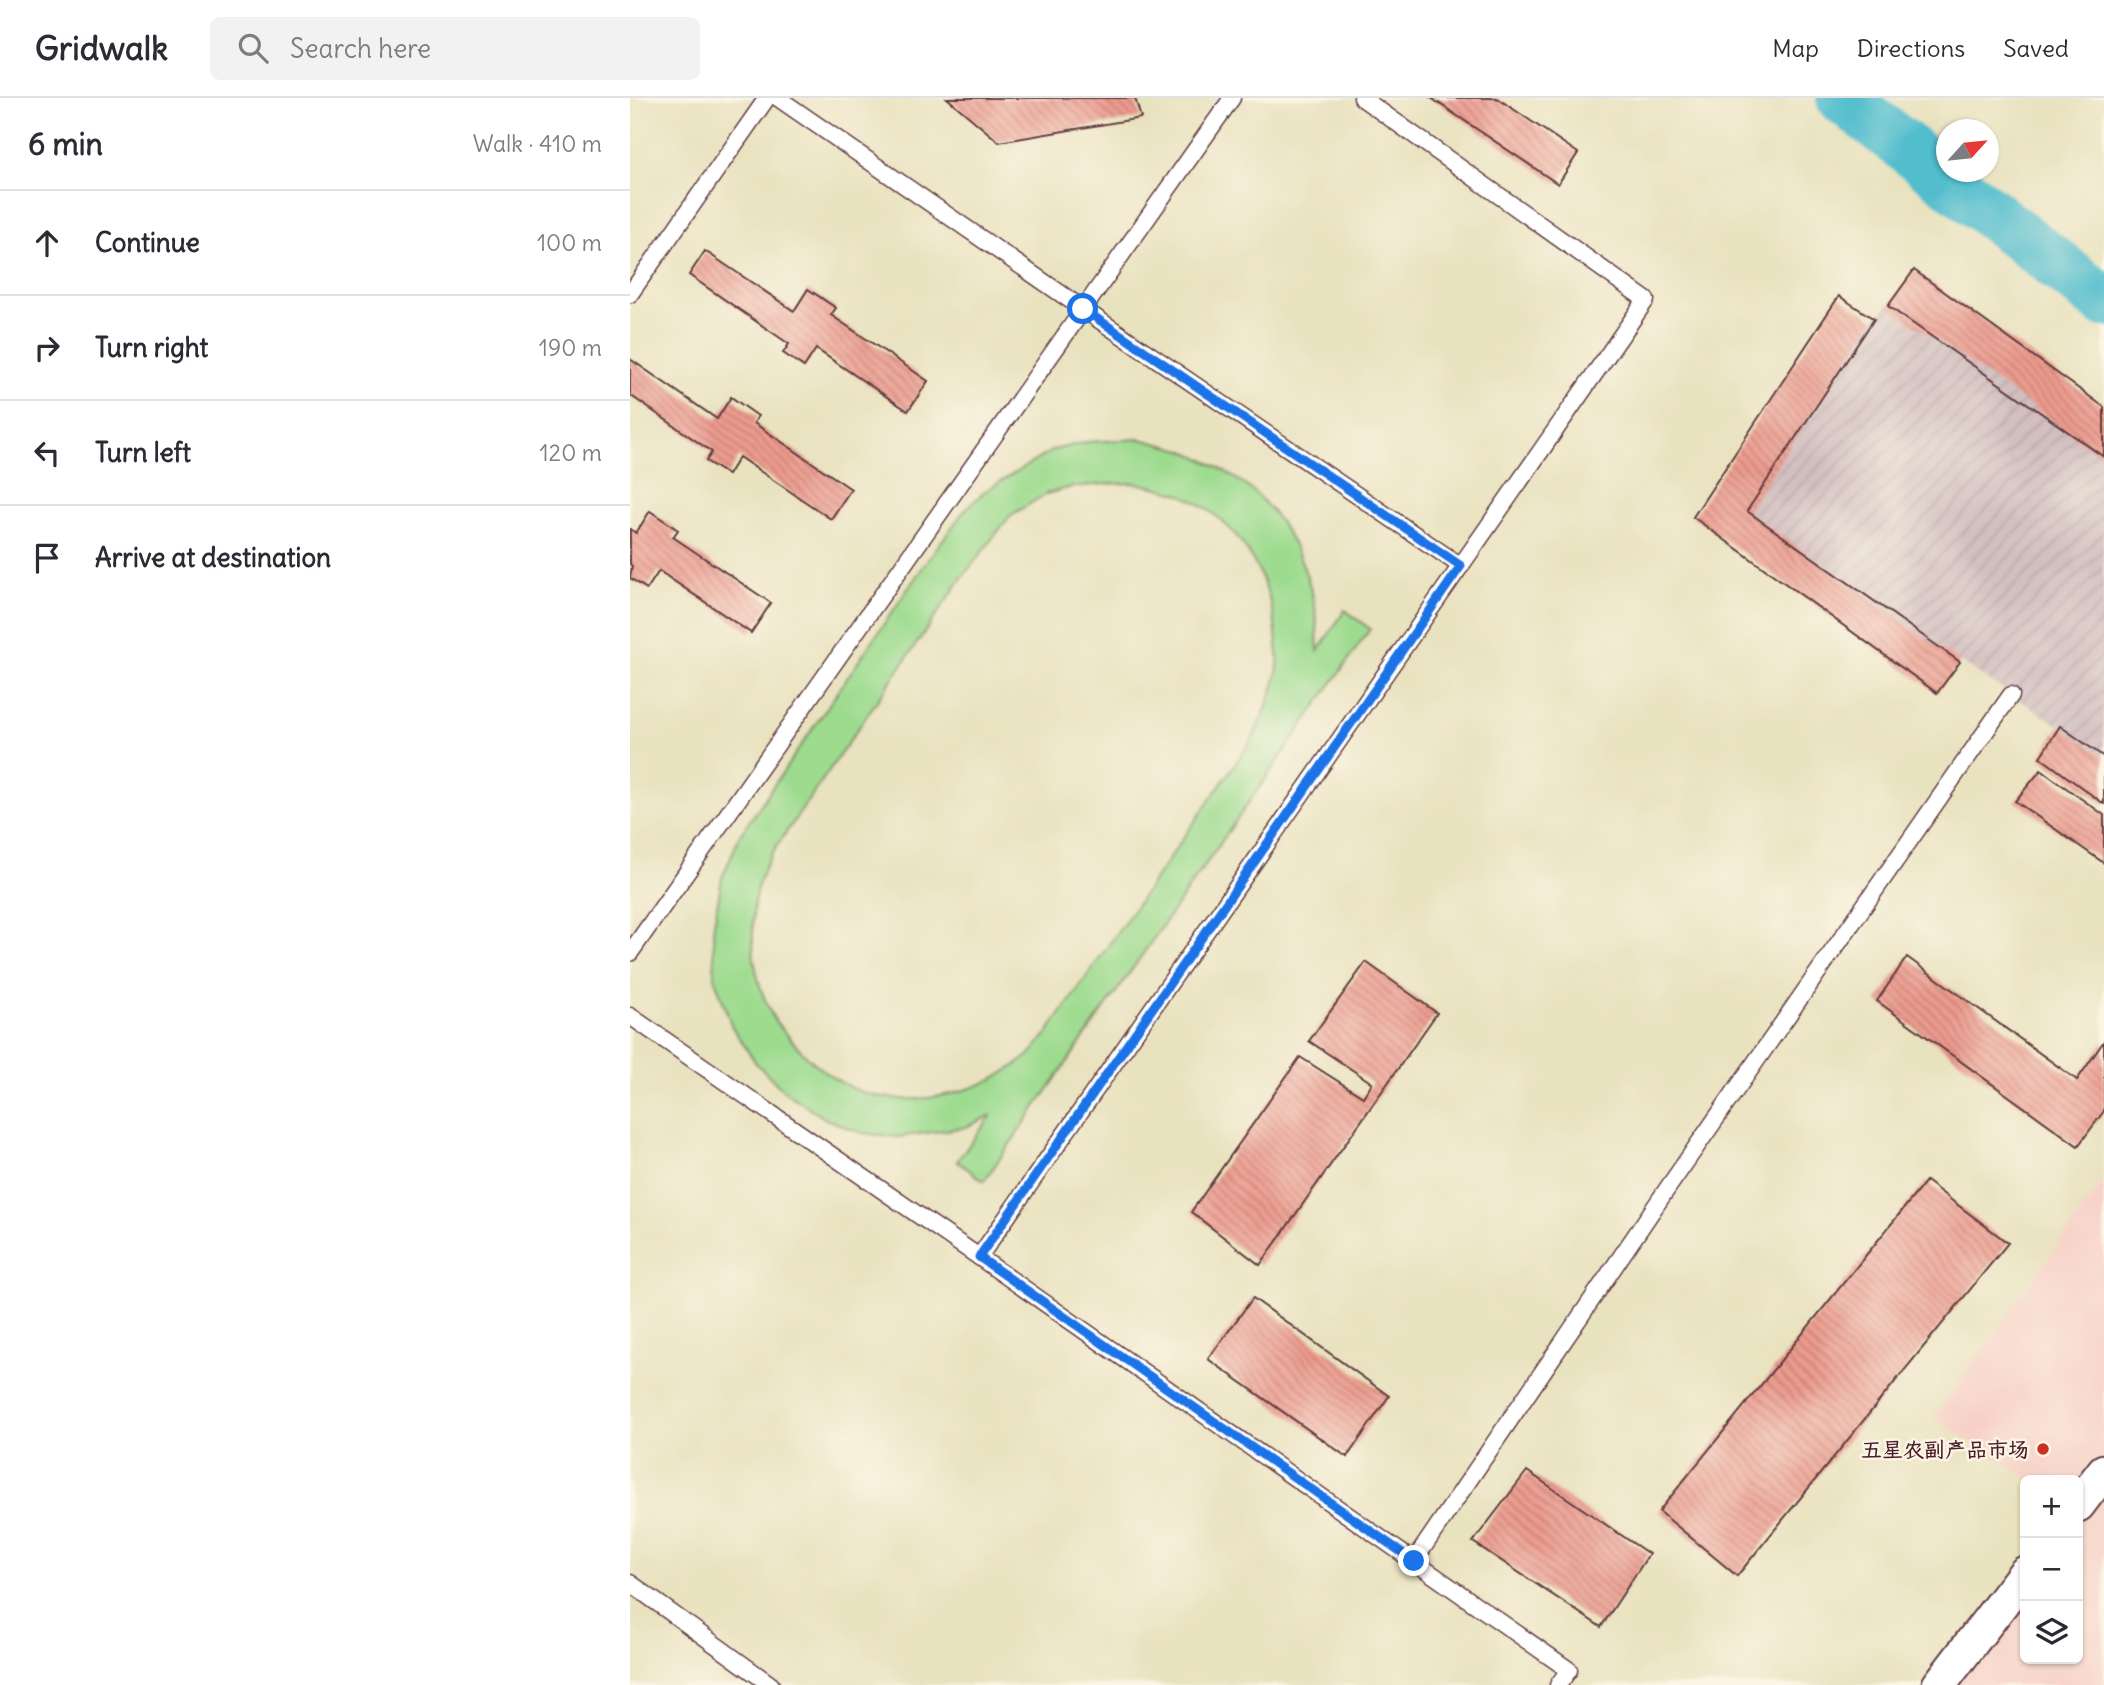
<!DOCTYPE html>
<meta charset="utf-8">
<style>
:root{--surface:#fff;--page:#f2f2f3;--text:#2b2b33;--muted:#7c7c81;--line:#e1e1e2}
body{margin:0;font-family:Delius,"LXGW WenKai TC",sans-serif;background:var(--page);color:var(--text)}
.controls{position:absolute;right:21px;bottom:21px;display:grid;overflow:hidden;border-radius:10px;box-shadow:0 2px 5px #0004}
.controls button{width:63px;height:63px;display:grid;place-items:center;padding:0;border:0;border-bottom:2px solid var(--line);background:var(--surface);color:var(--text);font:35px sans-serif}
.compass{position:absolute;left:1306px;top:21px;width:63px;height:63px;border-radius:50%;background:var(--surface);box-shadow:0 2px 5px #0004;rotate:63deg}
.stop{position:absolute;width:21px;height:21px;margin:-16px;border:5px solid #1a73e8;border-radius:50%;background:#fff}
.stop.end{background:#1a73e8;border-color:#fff;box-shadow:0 2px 7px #0008}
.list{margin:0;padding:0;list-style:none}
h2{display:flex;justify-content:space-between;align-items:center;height:91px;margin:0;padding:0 28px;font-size:30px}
h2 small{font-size:23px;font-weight:400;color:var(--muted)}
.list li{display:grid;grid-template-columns:46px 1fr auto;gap:21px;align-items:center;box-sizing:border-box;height:105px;padding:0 28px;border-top:2px solid var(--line)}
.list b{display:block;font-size:26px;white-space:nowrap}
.list em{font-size:23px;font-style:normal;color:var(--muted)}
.icon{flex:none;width:38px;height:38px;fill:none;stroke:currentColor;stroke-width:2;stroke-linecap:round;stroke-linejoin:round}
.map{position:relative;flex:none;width:1474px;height:1587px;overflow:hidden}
header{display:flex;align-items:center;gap:42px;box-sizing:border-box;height:98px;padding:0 35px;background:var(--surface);border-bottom:2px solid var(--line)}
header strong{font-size:33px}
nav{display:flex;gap:38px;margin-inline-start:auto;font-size:24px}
.search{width:490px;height:63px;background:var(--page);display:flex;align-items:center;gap:18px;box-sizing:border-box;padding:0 24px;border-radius:10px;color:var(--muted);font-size:26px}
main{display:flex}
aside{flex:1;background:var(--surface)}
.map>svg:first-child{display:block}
.built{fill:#f7d1c8}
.industrial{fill:url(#industrial-furrows)}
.garden{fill:#9ddb8f;stroke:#747d5d;stroke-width:2;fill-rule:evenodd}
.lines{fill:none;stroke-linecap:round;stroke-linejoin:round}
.river{stroke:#51bdcd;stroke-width:52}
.building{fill:url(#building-back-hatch)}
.lane-casing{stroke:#623c41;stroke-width:19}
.street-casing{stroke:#623c41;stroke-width:37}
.lane{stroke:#fff;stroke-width:16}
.street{stroke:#fff;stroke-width:33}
.route{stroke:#1a73e8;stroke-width:9}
.poi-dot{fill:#c8321e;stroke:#fcf5e5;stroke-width:2.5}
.labels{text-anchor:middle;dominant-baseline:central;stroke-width:5;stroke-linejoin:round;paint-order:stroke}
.poi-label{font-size:21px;font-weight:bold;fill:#4a1f2b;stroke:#fcf5e5;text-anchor:end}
</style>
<header>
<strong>Gridwalk</strong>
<div class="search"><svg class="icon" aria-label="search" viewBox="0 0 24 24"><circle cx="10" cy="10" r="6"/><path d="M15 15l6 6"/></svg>Search here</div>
<nav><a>Map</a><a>Directions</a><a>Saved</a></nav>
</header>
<main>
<aside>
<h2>6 min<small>Walk · 410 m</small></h2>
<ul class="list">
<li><svg class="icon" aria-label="ahead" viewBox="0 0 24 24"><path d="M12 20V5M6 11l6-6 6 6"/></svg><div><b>Continue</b></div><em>100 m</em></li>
<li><svg class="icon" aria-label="right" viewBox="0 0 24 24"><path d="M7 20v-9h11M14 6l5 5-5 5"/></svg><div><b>Turn right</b></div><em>190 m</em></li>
<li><svg class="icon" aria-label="left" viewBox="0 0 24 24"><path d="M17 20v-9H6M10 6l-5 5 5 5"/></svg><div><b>Turn left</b></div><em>120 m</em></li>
<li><svg class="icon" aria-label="arrive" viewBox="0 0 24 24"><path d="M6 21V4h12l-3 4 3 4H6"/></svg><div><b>Arrive at destination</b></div></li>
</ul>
</aside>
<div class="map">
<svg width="1474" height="1587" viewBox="0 0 1474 1587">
<defs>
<pattern id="industrial-furrows" width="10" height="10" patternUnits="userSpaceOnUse" patternTransform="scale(1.75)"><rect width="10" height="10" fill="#d2bfc0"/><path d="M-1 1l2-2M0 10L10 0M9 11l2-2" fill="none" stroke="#b6a4a5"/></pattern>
<pattern id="building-back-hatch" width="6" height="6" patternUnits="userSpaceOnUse" patternTransform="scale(1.75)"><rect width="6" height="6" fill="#ec9b8e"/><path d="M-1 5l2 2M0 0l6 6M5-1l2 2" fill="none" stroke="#c17e74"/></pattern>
</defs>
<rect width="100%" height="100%" fill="#fcf5e5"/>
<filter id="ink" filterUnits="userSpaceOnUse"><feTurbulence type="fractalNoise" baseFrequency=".0143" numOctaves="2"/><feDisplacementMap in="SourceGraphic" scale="14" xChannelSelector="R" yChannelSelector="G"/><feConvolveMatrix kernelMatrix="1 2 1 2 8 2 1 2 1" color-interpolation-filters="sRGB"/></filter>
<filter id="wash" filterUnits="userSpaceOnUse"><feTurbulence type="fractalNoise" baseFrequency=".00686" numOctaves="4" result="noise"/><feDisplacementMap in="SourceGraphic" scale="28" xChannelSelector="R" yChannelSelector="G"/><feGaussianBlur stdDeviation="1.57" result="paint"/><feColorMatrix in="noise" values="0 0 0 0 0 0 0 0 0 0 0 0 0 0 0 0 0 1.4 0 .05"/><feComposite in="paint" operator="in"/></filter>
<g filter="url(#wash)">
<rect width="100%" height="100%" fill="#e9e2bf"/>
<polygon class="built" points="1474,1083 1474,1587 1304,1587 1395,1473 1395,1561 1448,1561 1448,1382 1399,1382 1304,1319"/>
<polygon class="industrial" points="1258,208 1474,359 1474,659 1430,628 1330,564 1117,413 1244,221"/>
<path class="garden" d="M510,341C525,345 542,348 557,354C579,363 614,383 630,400C659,429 678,470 685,510C688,524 687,539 688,553L715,512L740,531L354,1083L327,1063L362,1017L336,1029L268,1039L232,1035L196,1021L155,994L126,965L102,929L85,881L83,832L92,780L110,737L299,460L335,412L355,393L423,352L457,344ZM505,385C526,389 547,393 566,404C617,433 644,490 647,547C648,554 649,561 648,568C645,594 632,620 621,643L416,937C410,944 405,952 398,958C355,994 286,1012 232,994C204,984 178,962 160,940C154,933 147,927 143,919C131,896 123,868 123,842C123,824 122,802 129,784C132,774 138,764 142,755L334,477L380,418L416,396L442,389L474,386Z"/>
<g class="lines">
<polyline class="river" points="1212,0 1474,203"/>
</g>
<g id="blocks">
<g class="building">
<polygon points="317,0 505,0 511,20 369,44"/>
<polygon points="801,0 867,0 948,55 928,86"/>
<polygon points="75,153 164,213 178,191 206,210 201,217 298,283 278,313 186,251 174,269 153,255 159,246 59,177"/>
<polygon points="1284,172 1474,309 1474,359 1258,208"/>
<polygon points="1209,198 1244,221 1117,413 1330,564 1307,595 1063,419"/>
<polygon points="0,261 87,321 101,299 128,318 124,325 221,391 201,421 109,359 98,377 76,363 82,354 0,297"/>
<polygon points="20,413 48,432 43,439 141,505 121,535 29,473 17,491 0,480 2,468 0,466 0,431 6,435"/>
<polygon points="1430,628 1474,659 1474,706 1410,659"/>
<polygon points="1411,672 1474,717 1474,765 1385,703"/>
<polygon points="1277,859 1447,982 1474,943 1474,1013 1448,1048 1247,903"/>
<polygon points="736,864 807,915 630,1167 561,1114 670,959 733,999 742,985 679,943"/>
<polygon points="1296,1083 1378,1145 1107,1478 1029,1413"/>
<polygon points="623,1200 759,1298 717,1359 578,1261"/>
<polygon points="897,1373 1019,1456 971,1529 843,1444"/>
</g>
</g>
</g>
<g filter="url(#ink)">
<use href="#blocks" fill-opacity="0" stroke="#623c41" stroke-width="2"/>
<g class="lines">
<g class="lane-casing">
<g id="lane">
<polyline points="148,0 453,211 831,468"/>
<polyline points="0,196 137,0"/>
<polyline points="0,855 602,0"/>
<polyline points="0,918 349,1159 939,1572 928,1587"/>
<polyline points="349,1159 1016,202 732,0"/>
<polyline points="784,1463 1037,1091 1381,597"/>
<polyline points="0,1485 141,1587"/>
</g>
</g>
<g class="street-casing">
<g id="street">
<polyline points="1448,1407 1474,1373"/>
<polyline points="1309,1587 1395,1475"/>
</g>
</g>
<use href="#lane" class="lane"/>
<use href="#street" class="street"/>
</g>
</g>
<g class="lines" filter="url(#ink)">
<polyline class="route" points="453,211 831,468 349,1159 784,1463"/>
</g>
<circle class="poi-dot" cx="1413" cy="1351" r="7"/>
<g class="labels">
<g class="poi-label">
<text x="1399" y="1351">五星农副产品市场</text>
</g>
</g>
</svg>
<div class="controls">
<button>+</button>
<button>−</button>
<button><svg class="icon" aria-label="layers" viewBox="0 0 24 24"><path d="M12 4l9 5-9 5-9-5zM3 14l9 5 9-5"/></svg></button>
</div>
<svg class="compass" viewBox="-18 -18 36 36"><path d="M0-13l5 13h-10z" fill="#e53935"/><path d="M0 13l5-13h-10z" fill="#7c7c81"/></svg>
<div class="stop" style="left:453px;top:211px"></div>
<div class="stop end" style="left:784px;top:1463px"></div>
</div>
</main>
